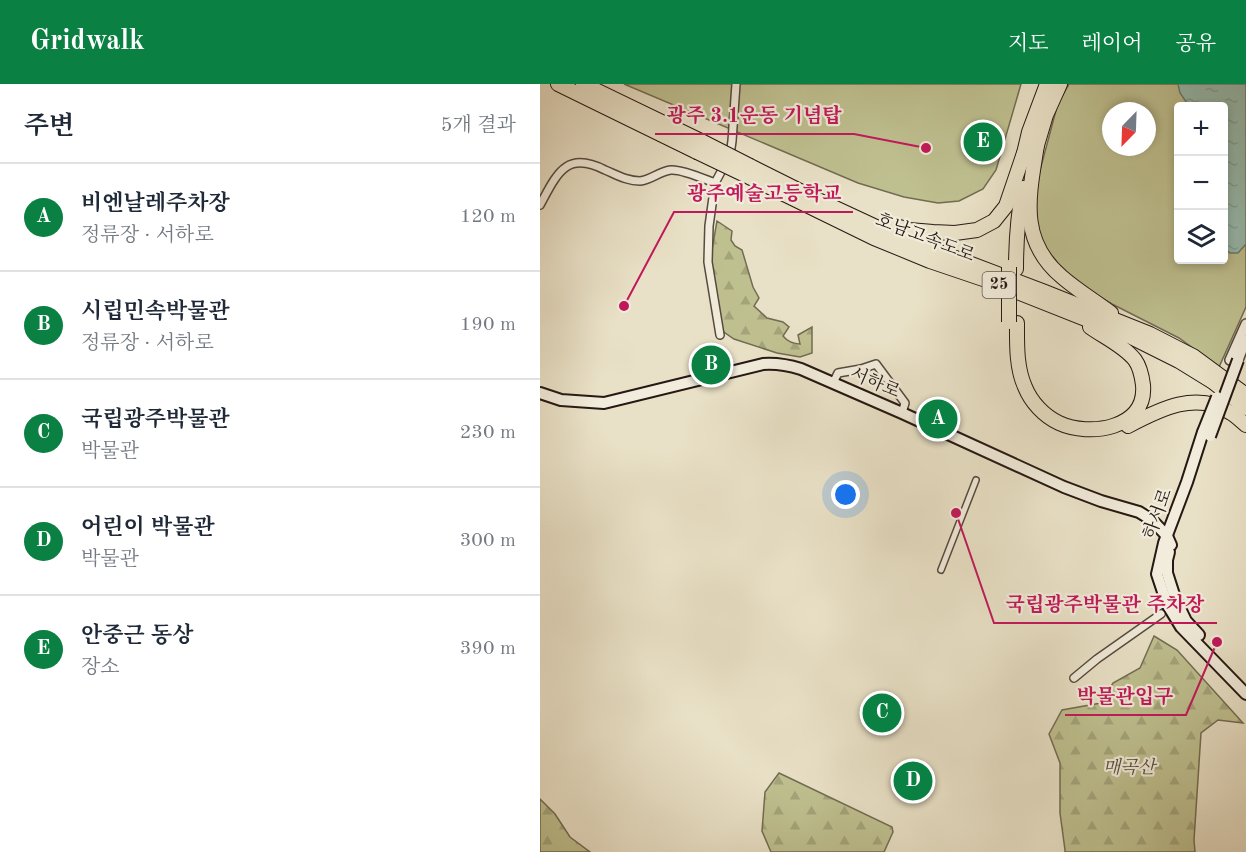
<!DOCTYPE html>
<html lang="ko">
<meta charset="utf-8">
<style>
:root{--surface:#fff;--page:#f2f2f3;--text:#1f2937;--muted:#747a83;--line:#e0e1e3;--accent:#0b8043}
body{margin:0;font-family:"Old Standard TT","Noto Serif KR",serif;background:var(--page);color:var(--text)}
.controls{position:absolute;right:18px;top:18px;display:grid;overflow:hidden;border-radius:6px;box-shadow:0 3px 9px #0003}
.controls button{width:54px;height:54px;display:grid;place-items:center;padding:0;border:0;border-bottom:2px solid var(--line);background:var(--surface);color:var(--text);font:30px sans-serif}
.compass{position:absolute;left:562px;top:18px;width:54px;height:54px;border-radius:50%;background:var(--surface);box-shadow:0 3px 9px #0003;rotate:203deg}
.you{position:absolute;left:306px;top:411px;width:21px;height:21px;margin:-15px;border:4px solid #fff;border-radius:50%;background:#1a73e8;box-shadow:0 0 0 9px #1a73e833}
.badge{display:grid;place-items:center;width:39px;height:39px;border-radius:50%;background:var(--accent);color:#fff;font-size:20px;font-weight:700}
.pin{position:absolute;translate:-50% -50%;border:3px solid #fff;box-shadow:0 2px 6px #0006}
.list{margin:0;padding:0;list-style:none}
h2{display:flex;justify-content:space-between;align-items:center;height:78px;margin:0;padding:0 24px;font-size:26px}
h2 small{font-size:20px;font-weight:400;color:var(--muted)}
.list li{display:grid;grid-template-columns:39px 1fr auto;gap:18px;align-items:center;box-sizing:border-box;height:108px;padding:0 24px;border-top:2px solid var(--line)}
.list b{display:block;font-size:22px;white-space:nowrap}
.list p{margin:0;font-size:20px;white-space:nowrap;color:var(--muted)}
.list em{font-size:20px;font-style:normal;color:var(--muted)}
.icon{flex:none;width:33px;height:33px;fill:none;stroke:currentColor;stroke-width:2;stroke-linecap:round;stroke-linejoin:round}
.map{position:relative;flex:none;width:706px;height:768px;overflow:hidden}
header{display:flex;align-items:center;gap:36px;box-sizing:border-box;height:84px;padding:0 30px;background:var(--accent);color:#fff}
header strong{font-size:28px}
nav{display:flex;gap:33px;margin-inline-start:auto;font-size:21px}
main{display:flex}
aside{flex:1;background:var(--surface)}
.map>svg:first-child{display:block}
.forest{fill:url(#forest-firs);stroke:#726c52;stroke-width:1.5}
.park{fill:#bfc090;stroke:#726c52;stroke-width:1.5;fill-rule:evenodd}
.water{fill:url(#water-ripples);stroke:#6a7c73;stroke-width:1.5}
.lines{fill:none;stroke-linecap:round;stroke-linejoin:round}
.pedestrian-casing{stroke:#574a40;stroke-width:8}
.minor-casing{stroke:#574a40;stroke-width:10}
.tertiary-casing{stroke:#574a40;stroke-width:12}
.secondary-casing{stroke:#261813;stroke-width:14}
.motorway-casing{stroke:#261813;stroke-width:16}
.pedestrian{stroke:#f1ecdb;stroke-width:5}
.minor{stroke:#f1ecdb;stroke-width:7}
.tertiary{stroke:#f1ecdb;stroke-width:9}
.secondary{stroke:#f1ecdb;stroke-width:10}
.motorway{stroke:#e9e1c7;stroke-width:14}
.secondary-bridge-casing{stroke:#261813;stroke-width:14;stroke-linecap:butt}
.motorway-bridge-casing{stroke:#261813;stroke-width:16;stroke-linecap:butt}
.secondary-bridge{stroke:#f1ecdb;stroke-width:10}
.motorway-bridge{stroke:#e9e1c7;stroke-width:14}
.labels{text-anchor:middle;dominant-baseline:central;stroke-width:4.5;stroke-linejoin:round;paint-order:stroke}
.shield{fill:#f1ecdb;stroke:#63584f;stroke-width:1.5}
.shield-label{font-size:16px;font-weight:bold;fill:#261813}
.street-label{font-size:18px;fill:#261813;stroke:#f1ecdb}
.park-label{font-size:18px;font-style:italic;fill:#544a38;stroke:#f1ecdb}
.leader{fill:none;stroke:#c2185b;stroke-width:2}
.callout-dot{fill:#c2185b;stroke:#f1ecdb;stroke-width:2}
.callout-label{font-size:20px;text-anchor:middle;font-weight:bold;fill:#c2185b;stroke:#f1ecdb;stroke-width:4.5;stroke-linejoin:round;paint-order:stroke}
</style>
<header>
<strong>Gridwalk</strong>
<nav><a>지도</a><a>레이어</a><a>공유</a></nav>
</header>
<main>
<aside>
<h2>주변<small>5개 결과</small></h2>
<ul class="list">
<li><span class="badge">A</span><div><b>비엔날레주차장</b><p>정류장 · 서하로</p></div><em>120 m</em></li>
<li><span class="badge">B</span><div><b>시립민속박물관</b><p>정류장 · 서하로</p></div><em>190 m</em></li>
<li><span class="badge">C</span><div><b>국립광주박물관</b><p>박물관</p></div><em>230 m</em></li>
<li><span class="badge">D</span><div><b>어린이 박물관</b><p>박물관</p></div><em>300 m</em></li>
<li><span class="badge">E</span><div><b>안중근 동상</b><p>장소</p></div><em>390 m</em></li>
</ul>
</aside>
<div class="map">
<svg width="706" height="768" viewBox="0 0 706 768">
<defs>
<pattern id="forest-firs" width="22" height="20" patternUnits="userSpaceOnUse" patternTransform="scale(1.5)"><rect width="22" height="20" fill="#bfc090"/><path d="M5 1l3.5 6h-7zM16 11l3.5 6h-7z" fill="#a4a47b"/></pattern>
<pattern id="water-ripples" width="26" height="14" patternUnits="userSpaceOnUse" patternTransform="scale(1.5)"><rect width="26" height="14" fill="#97beb3"/><path d="M2 4q2-2 4 0t4 0M15 11q2-2 4 0t4 0" fill="none" stroke="#82a399"/></pattern>
</defs>
<rect width="100%" height="100%" fill="#e9e1c7"/>
<filter id="stains"><feTurbulence type="fractalNoise" baseFrequency=".00333" numOctaves="4"/><feColorMatrix values="0 0 0 0 .2 0 0 0 0 .09 0 0 0 0 .02 0 0 0 .5 -.17"/></filter>
<radialGradient id="worn" r=".72"><stop offset=".6" stop-color="#630" stop-opacity="0"/><stop offset="1" stop-color="#630" stop-opacity=".3"/></radialGradient>
<g class="forest">
<path d="M177,137L192,147L191,156L195,162L202,166L213,203L219,214L214,222L227,234L243,238L249,243L243,252C248,258 252,259 260,260L258,251L272,243V269L260,273L237,269L194,255L181,246L176,207L170,177Z"/>
<polygon points="614,552 637,566 703,639 678,636 661,649 654,756 655,768 525,768 525,766 520,729 520,679 509,650 522,626 561,619 573,599 600,584"/>
<polygon points="239,689 352,743 353,748 344,768 231,768 222,747 225,708"/>
<polygon points="0,715 15,730 30,753 50,768 0,768"/>
</g>
<g class="park">
<polygon points="84,0 481,0 456,86 443,105 419,117 398,119 364,113 318,99"/>
<path d="M529,0H706V223L679,283L639,254L572,220L546,205L518,183L500,155L494,133L495,105L518,19ZM638,22H684V176H638ZM571,27H607V63H571Z"/>
</g>
<polygon class="water" points="638,0 706,0 706,160 698,169 690,169 684,164 684,22 649,22 640,9"/>
<g class="lines">
<g class="pedestrian-casing">
<polyline id="pedestrian" points="401,486 436,396"/>
</g>
<g class="minor-casing">
<g id="minor">
<path d="M0,121C17,90 26,66 65,86C77,91 87,97 100,97C111,96 120,87 131,86C142,85 164,95 175,99"/>
<polyline points="180,251 168,178 169,142 175,99 190,71 192,57 196,0"/>
<polyline points="293,299 298,289 321,285 336,280 365,319 362,329"/>
<polyline points="534,594 557,575 621,530"/>
</g>
</g>
<g class="tertiary-casing">
<g id="tertiary">
<polyline points="690,276 706,240"/>
<polyline points="698,276 706,256"/>
</g>
</g>
<g class="secondary-casing">
<g id="secondary">
<path d="M0,309L21,316L64,319L223,280C237,279 248,281 261,285L362,329L524,403L561,417L599,428L612,436L627,452L631,461"/>
<polyline points="663,348 647,398 624,459 617,490 627,520 641,543 706,610"/>
<polyline points="629,468 627,476 627,489 635,514 646,537 659,551"/>
</g>
</g>
<g class="motorway-casing">
<g id="motorway">
<polyline points="18,0 157,68"/>
<polyline points="43,0 161,57"/>
<path d="M497,61C489,112 478,156 522,193C537,206 555,217 571,229"/>
<polyline points="495,68 506,31 520,0"/>
<polyline points="482,78 489,48 507,0"/>
<polyline points="210,82 276,115 347,148 505,208 610,250 653,272 706,311"/>
<polyline points="205,91 334,154 390,177 452,198 591,253 639,277 673,298 706,324"/>
<polyline points="346,139 369,146 393,148 415,149 437,146 454,137 466,122 484,69"/>
<path d="M476,185C476,157 478,131 483,104"/>
<path d="M477,239C477,259 476,283 485,303C491,318 504,332 519,339C549,353 607,345 603,301C602,293 600,283 595,276C584,262 564,253 550,243"/>
<path d="M588,342C620,325 657,306 691,329C696,332 701,337 706,341"/>
</g>
</g>
<use href="#pedestrian" class="pedestrian"/>
<use href="#minor" class="minor"/>
<use href="#tertiary" class="tertiary"/>
<use href="#secondary" class="secondary"/>
<use href="#motorway" class="motorway"/>
<g class="secondary-bridge-casing">
<g id="secondary-bridge">
<polyline points="663,348 677,313"/>
<polyline points="670,352 698,276"/>
</g>
</g>
<g class="motorway-bridge-casing">
<g id="motorway-bridge">
<polyline points="161,57 210,82"/>
<polyline points="157,68 205,91"/>
<polyline points="469,238 469,183"/>
</g>
</g>
<use href="#secondary-bridge" class="secondary-bridge"/>
<use href="#motorway-bridge" class="motorway-bridge"/>
</g>
<g class="labels">
<rect class="shield" x="442.5" y="188" width="33" height="26" rx="4.5"/>
<g class="shield-label">
<text x="459" y="201">25</text>
</g>
<g class="street-label">
<text transform="translate(385 154) rotate(21)">호남고속도로</text>
<text transform="translate(335 299) rotate(23)">서하로</text>
<text transform="translate(618 430) rotate(-70)">하서로</text>
</g>
<g class="park-label">
<text x="589" y="684">매곡산</text>
</g>
</g>
<path class="leader" d="M386 64L314 50H115M84 222L134 128H313M416 429L454 539H677M677 558L646 631H525"/>
<g class="callout-dot">
<circle cx="386" cy="64" r="6"/>
<circle cx="84" cy="222" r="6"/>
<circle cx="416" cy="429" r="6"/>
<circle cx="677" cy="558" r="6"/>
</g>
<g class="callout-label">
<text x="214" y="38">광주 3.1운동 기념탑</text>
<text x="224" y="116">광주예술고등학교</text>
<text x="565" y="527">국립광주박물관 주차장</text>
<text x="585" y="619">박물관입구</text>
</g>
<rect width="100%" height="100%" filter="url(#stains)"/>
<rect width="100%" height="100%" fill="url(#worn)"/>
</svg>
<div class="controls">
<button>+</button>
<button>−</button>
<button><svg class="icon" aria-label="layers" viewBox="0 0 24 24"><path d="M12 4l9 5-9 5-9-5zM3 14l9 5 9-5"/></svg></button>
</div>
<svg class="compass" viewBox="-18 -18 36 36"><path d="M0-13l5 13h-10z" fill="#e53935"/><path d="M0 13l5-13h-10z" fill="#747a83"/></svg>
<div class="you"></div>
<div class="pin badge" style="left:398px;top:335px">A</div>
<div class="pin badge" style="left:171px;top:281px">B</div>
<div class="pin badge" style="left:342px;top:629px">C</div>
<div class="pin badge" style="left:373px;top:697px">D</div>
<div class="pin badge" style="left:443px;top:58px">E</div>
</div>
</main>
